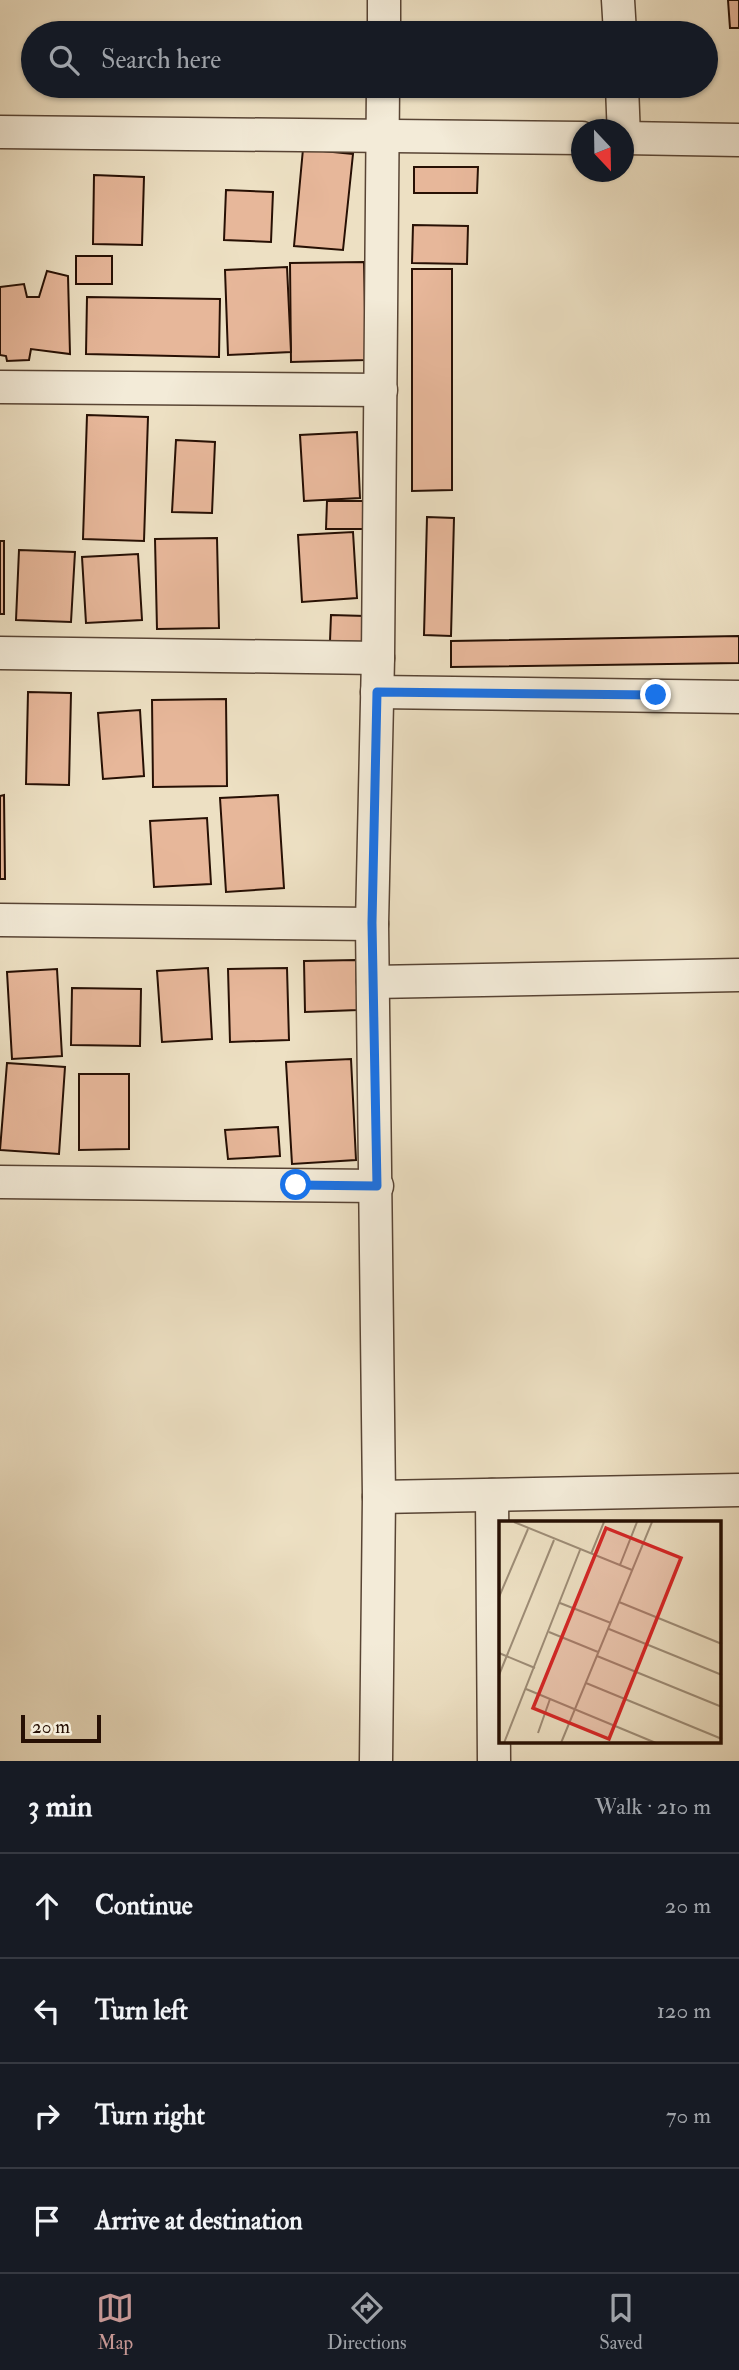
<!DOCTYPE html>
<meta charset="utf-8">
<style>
:root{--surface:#171b24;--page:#242831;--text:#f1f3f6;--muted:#9ea1a6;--line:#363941;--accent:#c59692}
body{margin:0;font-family:"IM FELL Double Pica",serif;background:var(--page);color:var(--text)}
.compass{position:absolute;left:571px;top:119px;width:63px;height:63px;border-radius:50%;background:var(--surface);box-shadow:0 2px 5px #0004;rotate:158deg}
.scale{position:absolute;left:21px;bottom:18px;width:80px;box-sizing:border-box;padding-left:7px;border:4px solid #271004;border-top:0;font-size:19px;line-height:24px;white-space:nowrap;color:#271004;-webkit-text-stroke:5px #f3ebd8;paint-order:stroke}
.stop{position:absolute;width:21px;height:21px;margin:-16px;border:5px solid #1a73e8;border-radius:50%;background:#fff}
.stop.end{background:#1a73e8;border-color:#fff;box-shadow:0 2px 7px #0008}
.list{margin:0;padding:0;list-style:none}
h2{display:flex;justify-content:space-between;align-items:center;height:91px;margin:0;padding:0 28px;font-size:30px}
h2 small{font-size:23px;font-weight:400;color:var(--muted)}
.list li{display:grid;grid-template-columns:46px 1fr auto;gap:21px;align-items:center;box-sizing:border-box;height:105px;padding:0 28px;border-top:2px solid var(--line)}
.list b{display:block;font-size:26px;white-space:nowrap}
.list em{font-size:23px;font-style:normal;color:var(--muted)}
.icon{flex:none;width:38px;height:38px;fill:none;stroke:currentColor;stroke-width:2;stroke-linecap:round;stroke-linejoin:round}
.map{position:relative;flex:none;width:739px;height:1761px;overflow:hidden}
.search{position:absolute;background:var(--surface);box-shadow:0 2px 5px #0004;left:21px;right:21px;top:21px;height:77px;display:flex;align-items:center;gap:18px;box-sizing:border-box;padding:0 24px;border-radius:38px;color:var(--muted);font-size:26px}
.sheet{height:511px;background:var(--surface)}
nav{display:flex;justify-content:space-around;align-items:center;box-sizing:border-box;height:98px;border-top:2px solid var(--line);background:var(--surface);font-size:19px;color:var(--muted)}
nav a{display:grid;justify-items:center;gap:4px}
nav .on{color:var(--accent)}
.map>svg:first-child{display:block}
.building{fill:#e7b79a;stroke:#271004;stroke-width:2}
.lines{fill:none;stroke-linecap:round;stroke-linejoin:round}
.minor-casing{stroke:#584434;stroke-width:35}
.minor{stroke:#f3ebd8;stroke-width:32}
.route{stroke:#1a73e8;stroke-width:9}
.inset-road{fill:none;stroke:#9e8d77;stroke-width:2}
.view{fill:#d62828;fill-opacity:0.15;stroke:#d62828;stroke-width:3.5}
.inset-edge{fill:none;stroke:#271004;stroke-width:3.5}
</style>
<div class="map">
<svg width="739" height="1761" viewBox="0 0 739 1761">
<rect width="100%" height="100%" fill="#ede0c3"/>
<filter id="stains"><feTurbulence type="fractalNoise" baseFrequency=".00286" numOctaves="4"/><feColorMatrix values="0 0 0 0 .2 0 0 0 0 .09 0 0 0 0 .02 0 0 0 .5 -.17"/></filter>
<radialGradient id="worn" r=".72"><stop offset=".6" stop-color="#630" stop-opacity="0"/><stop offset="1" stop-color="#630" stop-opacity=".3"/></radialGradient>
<g class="building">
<polygon points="728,0 739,0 739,28 730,28"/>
<polygon points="303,149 353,154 343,250 294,246"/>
<polygon points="414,167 478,167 477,193 414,193"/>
<polygon points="94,175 144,177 142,245 93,244"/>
<polygon points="226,190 273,192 271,242 224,240"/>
<polygon points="413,225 468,226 467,264 412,263"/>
<rect x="76" y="256" width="36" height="28"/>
<polygon points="364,262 366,360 291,362 290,263"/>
<polygon points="287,267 291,352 228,355 225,270"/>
<polygon points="412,269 452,269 452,490 412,491"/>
<polygon points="47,271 68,276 70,354 31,349 29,360 7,361 6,356 0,355 0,287 24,284 27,297 39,297"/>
<polygon points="87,297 220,299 219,357 86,354"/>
<polygon points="87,415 148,417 144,541 83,539"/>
<polygon points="357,432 360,498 304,501 300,435"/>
<polygon points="176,440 215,442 212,513 172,512"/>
<polygon points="327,501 369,501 368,529 326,529"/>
<polygon points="427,517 454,518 451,636 424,635"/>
<polygon points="353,532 357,598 302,602 298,535"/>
<polygon points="217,538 219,628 157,629 155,539"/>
<rect x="0" y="541" width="4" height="73"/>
<polygon points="19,550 75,552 71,622 16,620"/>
<polygon points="138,554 142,620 86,623 82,557"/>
<polygon points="331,615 365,616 364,642 330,641"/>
<polygon points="739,636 739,663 451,667 451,641"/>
<polygon points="28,692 71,693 69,785 26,784"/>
<polygon points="226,699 227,786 153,787 152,700"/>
<polygon points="140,710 144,776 103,779 98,713"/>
<polygon points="4,795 5,879 0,879 0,796"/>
<polygon points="278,795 284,888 226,892 220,798"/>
<polygon points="207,818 211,884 154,887 150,821"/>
<polygon points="356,960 358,1010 305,1012 304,961"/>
<polygon points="208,968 212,1039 162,1042 157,971"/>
<polygon points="287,968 289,1040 230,1042 228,969"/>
<polygon points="57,969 62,1056 12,1059 7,972"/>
<polygon points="72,988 141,989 140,1046 71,1045"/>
<polygon points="351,1059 356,1160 292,1164 286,1062"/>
<polygon points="7,1063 65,1067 59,1154 0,1150"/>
<polygon points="79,1074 129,1074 129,1149 79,1150"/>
<polygon points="278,1127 280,1156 228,1159 225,1130"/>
</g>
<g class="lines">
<g class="minor-casing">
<g id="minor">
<polyline points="618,0 620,33"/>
<polyline points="384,33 384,0"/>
<polyline points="622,86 624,138"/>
<polyline points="0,132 582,138"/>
<polyline points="624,138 739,140"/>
<polyline points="0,387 381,390"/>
<polyline points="0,653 378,658"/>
<polyline points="377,692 739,697"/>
<polyline points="0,920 372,924"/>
<polyline points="373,982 739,975"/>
<polyline points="0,1182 377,1186"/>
<polyline points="492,1495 494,1761"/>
<polyline points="379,1497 739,1490"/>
<polyline points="376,1761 379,1497 372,924 378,658 383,86"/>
</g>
</g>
<use href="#minor" class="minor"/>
</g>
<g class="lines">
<polyline class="route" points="296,1185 377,1186 372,923 377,692 656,695"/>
</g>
<g transform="translate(499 1521)">
<rect width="222" height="222" fill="#ede0c3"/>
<path class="inset-road" d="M15,1L133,49M92,33L105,1M121,44L138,1M0,76L29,8M120,81L223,123M61,82L112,102M110,108L223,154M50,111L99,131M0,132L36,147M98,135L223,186M0,154L55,19M87,162L223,218M27,168L157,222M39,212L51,178M5,222L81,29M62,222L153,1"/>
<path class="view" d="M107,7L182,37L110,218L34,187Z"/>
<rect width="222" height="222" class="inset-edge"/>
</g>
<rect width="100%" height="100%" filter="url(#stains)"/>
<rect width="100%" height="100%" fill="url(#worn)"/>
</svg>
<svg class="compass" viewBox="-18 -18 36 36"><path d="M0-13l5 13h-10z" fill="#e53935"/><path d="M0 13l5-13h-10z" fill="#9ea1a6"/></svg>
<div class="scale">20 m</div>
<div class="stop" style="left:296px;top:1185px"></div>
<div class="stop end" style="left:656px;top:695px"></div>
<div class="search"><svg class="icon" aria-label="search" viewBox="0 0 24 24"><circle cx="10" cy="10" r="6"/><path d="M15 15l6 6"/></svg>Search here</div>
</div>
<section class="sheet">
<h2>3 min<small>Walk · 210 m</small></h2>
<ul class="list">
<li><svg class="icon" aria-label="ahead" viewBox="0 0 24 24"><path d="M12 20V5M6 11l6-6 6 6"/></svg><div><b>Continue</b></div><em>20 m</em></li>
<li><svg class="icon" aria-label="left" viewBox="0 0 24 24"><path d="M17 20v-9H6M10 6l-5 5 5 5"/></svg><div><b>Turn left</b></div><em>120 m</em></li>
<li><svg class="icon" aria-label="right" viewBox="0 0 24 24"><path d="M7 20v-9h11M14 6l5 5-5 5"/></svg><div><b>Turn right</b></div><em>70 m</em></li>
<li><svg class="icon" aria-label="arrive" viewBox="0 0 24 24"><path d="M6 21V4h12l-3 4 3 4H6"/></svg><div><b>Arrive at destination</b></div></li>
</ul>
</section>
<nav>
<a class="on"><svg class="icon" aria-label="map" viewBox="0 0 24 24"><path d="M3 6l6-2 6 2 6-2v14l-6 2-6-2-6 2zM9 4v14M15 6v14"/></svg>Map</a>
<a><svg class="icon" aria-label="directions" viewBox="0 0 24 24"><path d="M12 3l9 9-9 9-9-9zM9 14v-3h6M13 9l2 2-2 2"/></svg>Directions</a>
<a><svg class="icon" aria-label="saved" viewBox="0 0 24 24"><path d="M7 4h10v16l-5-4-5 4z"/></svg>Saved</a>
</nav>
